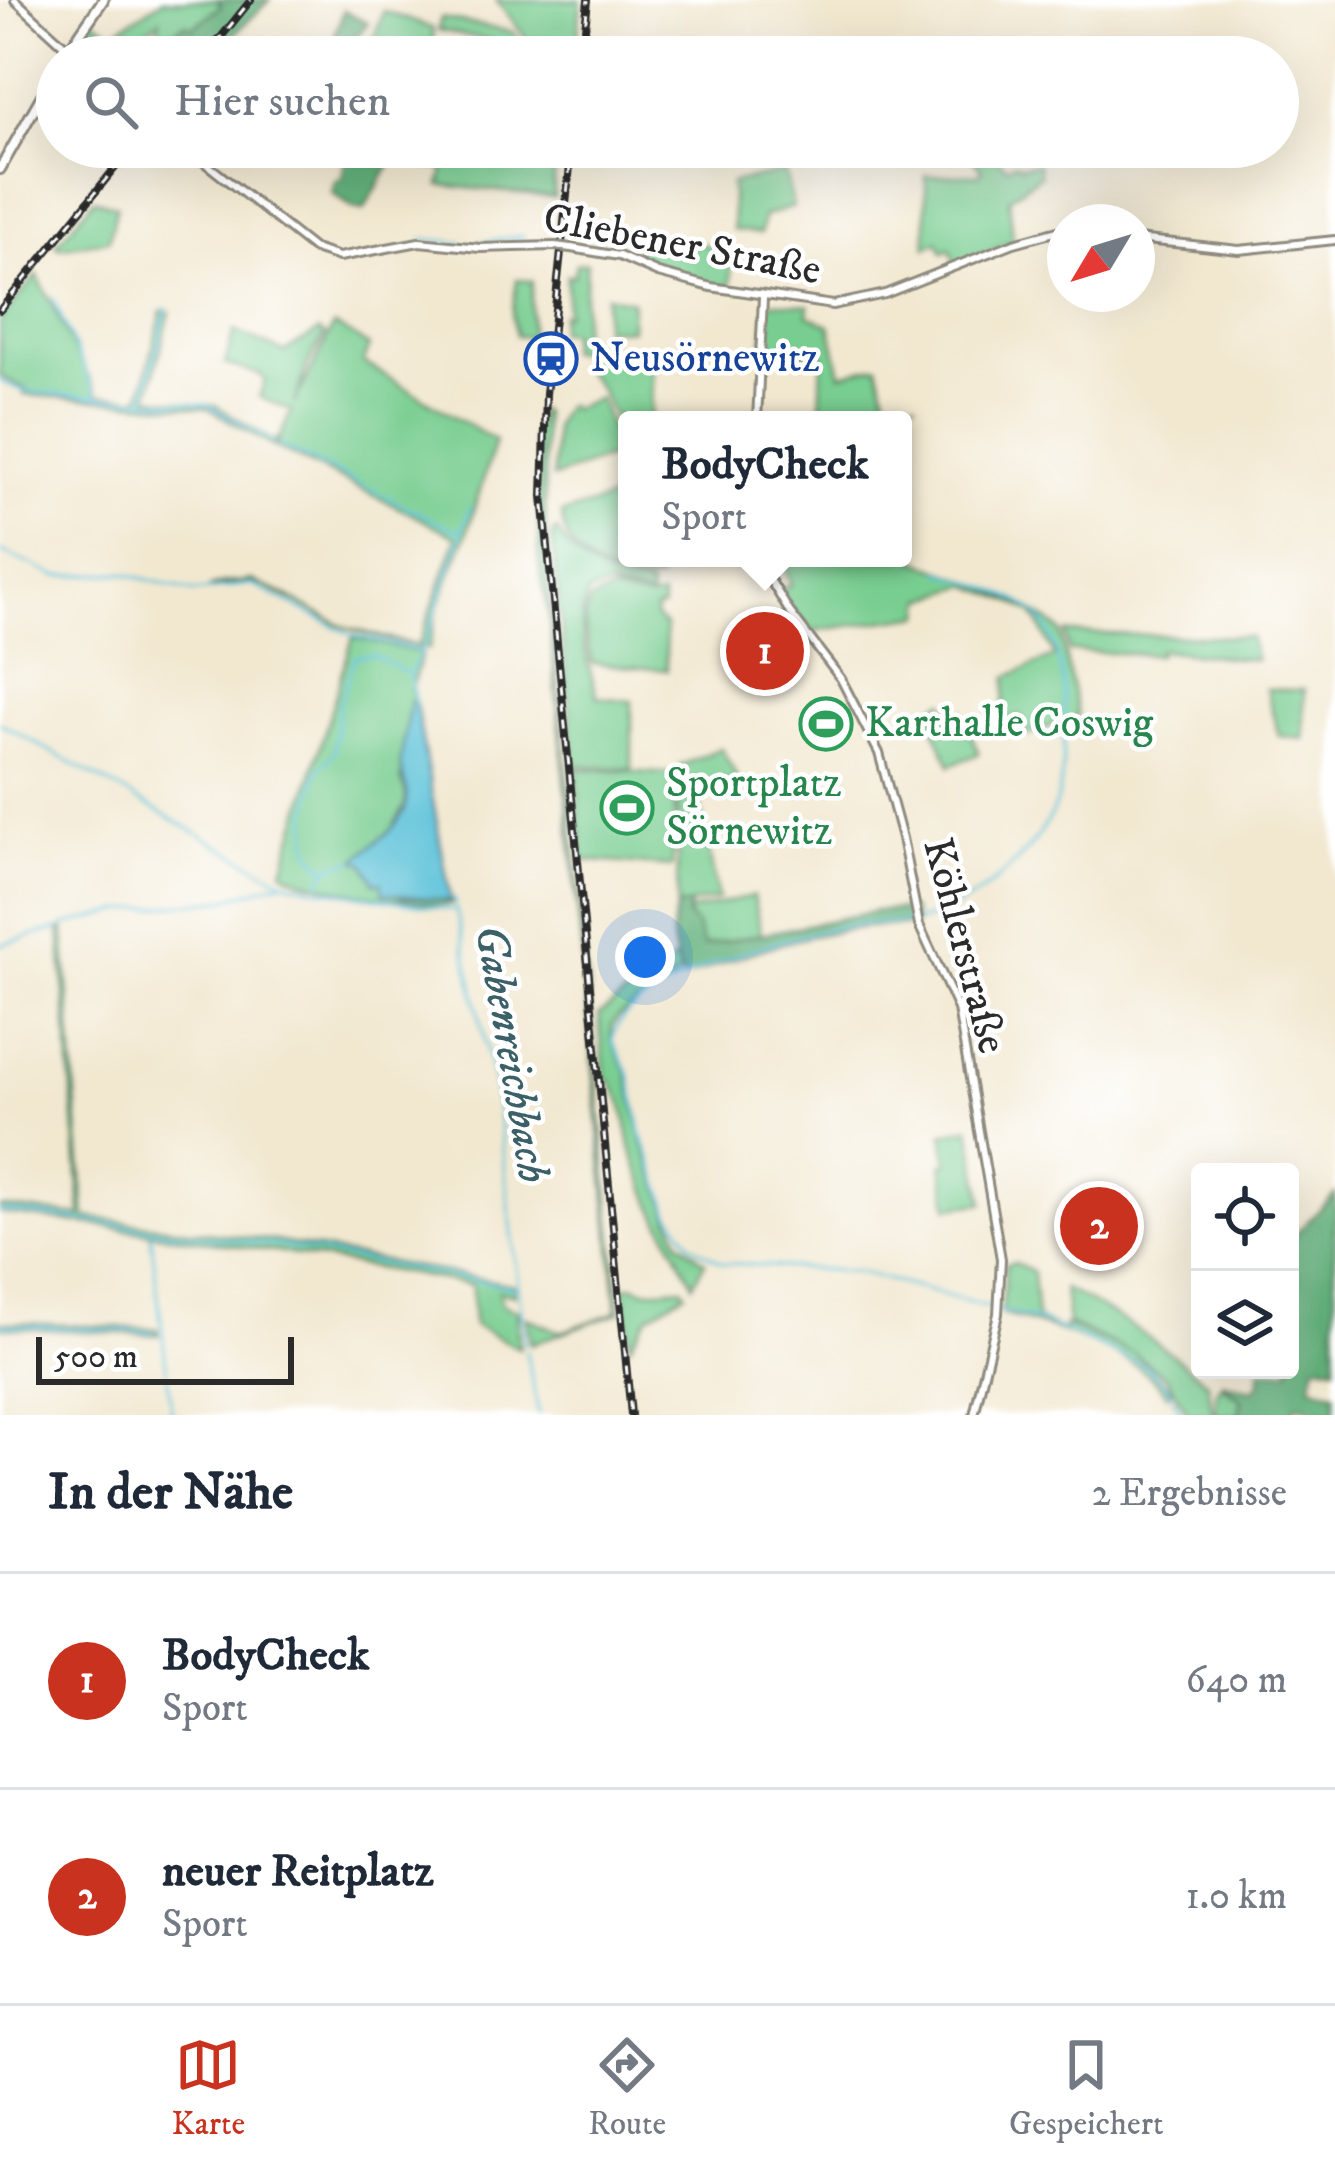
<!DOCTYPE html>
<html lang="de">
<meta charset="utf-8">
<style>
:root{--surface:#fff;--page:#f6f6f7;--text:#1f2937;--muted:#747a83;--line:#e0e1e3;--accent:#c8321e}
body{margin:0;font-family:"IM FELL DW Pica",serif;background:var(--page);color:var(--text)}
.controls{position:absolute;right:36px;bottom:36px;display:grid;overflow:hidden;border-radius:12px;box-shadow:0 12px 48px #0002}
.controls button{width:108px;height:108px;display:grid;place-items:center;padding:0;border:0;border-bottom:3px solid var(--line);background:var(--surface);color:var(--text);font:60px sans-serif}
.compass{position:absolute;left:1047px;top:204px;width:108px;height:108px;border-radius:50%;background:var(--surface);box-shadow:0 12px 48px #0002;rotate:232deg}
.scale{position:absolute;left:36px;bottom:30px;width:258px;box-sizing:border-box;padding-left:12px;border:6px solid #2b2b2b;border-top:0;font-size:33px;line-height:42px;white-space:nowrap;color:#2b2b2b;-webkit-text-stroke:9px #fff;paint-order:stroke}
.you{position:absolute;left:645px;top:957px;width:42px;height:42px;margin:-30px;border:9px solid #fff;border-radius:50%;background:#1a73e8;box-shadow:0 0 0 18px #1a73e833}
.badge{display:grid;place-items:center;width:78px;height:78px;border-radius:50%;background:var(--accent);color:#fff;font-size:39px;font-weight:700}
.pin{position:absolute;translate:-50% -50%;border:6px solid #fff;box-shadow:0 3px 12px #0006}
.popup{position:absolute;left:618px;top:411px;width:294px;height:156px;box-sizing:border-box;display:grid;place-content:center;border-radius:12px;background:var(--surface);filter:drop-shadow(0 3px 9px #0005);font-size:39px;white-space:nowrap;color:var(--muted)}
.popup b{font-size:45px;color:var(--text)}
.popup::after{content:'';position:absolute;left:50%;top:100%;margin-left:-24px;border:24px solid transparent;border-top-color:var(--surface)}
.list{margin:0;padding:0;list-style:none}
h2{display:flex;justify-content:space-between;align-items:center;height:156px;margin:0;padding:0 48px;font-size:51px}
h2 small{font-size:39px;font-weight:400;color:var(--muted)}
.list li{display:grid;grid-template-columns:78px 1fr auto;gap:36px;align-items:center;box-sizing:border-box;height:216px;padding:0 48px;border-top:3px solid var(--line)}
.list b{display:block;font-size:45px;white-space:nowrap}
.list p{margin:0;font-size:39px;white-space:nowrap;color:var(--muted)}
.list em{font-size:39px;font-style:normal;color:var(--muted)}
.icon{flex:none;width:66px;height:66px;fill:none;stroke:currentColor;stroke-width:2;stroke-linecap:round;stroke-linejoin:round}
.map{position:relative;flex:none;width:1335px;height:1415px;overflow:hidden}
.search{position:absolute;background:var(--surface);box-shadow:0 12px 48px #0002;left:36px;right:36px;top:36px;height:132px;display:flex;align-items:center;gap:30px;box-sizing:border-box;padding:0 42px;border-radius:66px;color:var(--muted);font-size:45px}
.sheet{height:588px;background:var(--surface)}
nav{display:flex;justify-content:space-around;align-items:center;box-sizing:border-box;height:168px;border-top:3px solid var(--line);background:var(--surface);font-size:33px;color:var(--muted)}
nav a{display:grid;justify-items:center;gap:6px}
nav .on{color:var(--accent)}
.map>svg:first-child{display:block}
.green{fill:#78cd90;stroke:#527c5e;stroke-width:3}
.forest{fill:#62b07a;stroke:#466e52;stroke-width:3}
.water{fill:#5ac1d8;stroke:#427682;stroke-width:3}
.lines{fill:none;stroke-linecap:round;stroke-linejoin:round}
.stream{stroke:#5ac1d8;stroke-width:3}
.tertiary-casing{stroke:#8e8a7e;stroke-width:12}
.secondary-casing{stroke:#8e8a7e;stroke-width:14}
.tertiary{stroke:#fff;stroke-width:6}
.secondary{stroke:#fff;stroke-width:8}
.rail-casing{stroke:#2b2b2b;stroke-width:8}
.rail{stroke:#fff;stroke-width:3;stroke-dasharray:9;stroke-linecap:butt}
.tertiary-bridge-casing{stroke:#8e8a7e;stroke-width:12;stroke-linecap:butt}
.tertiary-bridge{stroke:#fff;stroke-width:6}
.labels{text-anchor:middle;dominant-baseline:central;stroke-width:9;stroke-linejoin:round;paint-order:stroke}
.street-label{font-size:42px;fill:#2b2b2b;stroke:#fff}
.transit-label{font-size:42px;fill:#164399;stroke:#fff;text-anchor:start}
.leisure-label{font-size:42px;fill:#27864d;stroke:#fff;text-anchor:start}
.water-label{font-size:45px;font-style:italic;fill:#3b6068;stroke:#fff}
</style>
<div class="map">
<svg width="1335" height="1415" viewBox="0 0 1335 1415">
<rect width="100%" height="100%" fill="#fff"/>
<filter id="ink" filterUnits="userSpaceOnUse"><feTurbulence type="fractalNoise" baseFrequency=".00833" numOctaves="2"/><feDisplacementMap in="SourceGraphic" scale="24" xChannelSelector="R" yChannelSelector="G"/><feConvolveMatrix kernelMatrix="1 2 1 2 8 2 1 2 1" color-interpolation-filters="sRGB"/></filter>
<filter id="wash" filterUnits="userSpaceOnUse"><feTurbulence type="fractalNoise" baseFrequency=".004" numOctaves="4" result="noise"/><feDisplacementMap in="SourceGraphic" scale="48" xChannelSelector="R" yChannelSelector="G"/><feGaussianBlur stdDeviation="2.7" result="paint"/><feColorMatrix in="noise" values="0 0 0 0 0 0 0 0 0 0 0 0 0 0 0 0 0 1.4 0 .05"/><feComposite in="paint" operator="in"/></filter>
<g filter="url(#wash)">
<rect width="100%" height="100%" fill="#f2e8d0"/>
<g class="green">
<path d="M163,0H217L222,5L192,28L185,24L172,33L157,35L160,20C147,31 133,43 117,30Z"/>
<polygon points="496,0 581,0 576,57 541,57"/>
<polygon points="384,11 432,28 437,57 389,57 370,49"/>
<polygon points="441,18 513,32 524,47 438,30"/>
<polygon points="93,19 133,45 121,57 83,57 77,45"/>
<polygon points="430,147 554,147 554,197 440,185 444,169 423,166"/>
<polygon points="964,147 983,147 1007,167 1014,163 1022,166 1038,163 1040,175 1009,198 1013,241 956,266 950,249 943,252 938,242 926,248 926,176 980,174 982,170"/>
<polygon points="785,172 793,207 764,216 761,233 733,230 731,183"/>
<polygon points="94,199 117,206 109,240 59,248 56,245"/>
<path d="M640,233L731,250V285L728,288C695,282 664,272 635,254Z"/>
<polygon points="587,263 580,351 568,351 570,333 558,331 561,314 566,314 567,275 574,276 576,264"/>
<polygon points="37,275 98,395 135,398 141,395 162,311 170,312 149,397 216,406 272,440 278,438 274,447 208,408 24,395 26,389 0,376 0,320"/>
<polygon points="517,279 532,281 530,337 516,336 512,316"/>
<polygon points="606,295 632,301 631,329 603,328"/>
<polygon points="773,302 809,305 808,315 830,325 841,374 878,365 889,408 917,401 849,420 820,420 822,354 762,352 767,306"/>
<path d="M334,325L369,346L363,362L495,441L467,533L437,609L429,649L348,628L252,580L209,588C263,565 301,611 351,629C372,636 395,641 417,646L420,642L457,537L276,447L291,411L259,397L265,381L261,375L225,364L234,331L284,352L319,331L325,335L308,364L294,404Z"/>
<polygon points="583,353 653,356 651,420 627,420 627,437 623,436 600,389 581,367"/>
<polygon points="599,398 612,432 612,456 553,478 554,426 564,406 569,405 570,410"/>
<polygon points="539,410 543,414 546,560 620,1312 531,1344 526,1317 561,1332 614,1313 617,1308 585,989 581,982 584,976 549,617 539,562 538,449 533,442"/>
<path d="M624,495L627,558H650L659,580C615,583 564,563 562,514Z"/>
<path d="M556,530C580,567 605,580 649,585L651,597L608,588L588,593C575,630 587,660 598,697L632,701V769L575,765L552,535Z"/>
<path d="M903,531L914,544V560C966,580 1016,595 1060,630L1078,716L1028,735L1020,716L1007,719L1003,709L1007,677L1055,656L1033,613L1010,601L968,585L925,599L923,615L807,632L778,590L791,585L781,558H903Z"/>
<path d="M613,592L650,599L662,597L663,607L655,610L656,618L665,626L667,670L592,663C587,640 581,622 591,600Z"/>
<polygon points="1065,633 1250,637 1256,660 1159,650 1158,655 1069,651"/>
<path d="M353,637L422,653L411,689L416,705L411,702L401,780C413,804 399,814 389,834C382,849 380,867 374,882H381L389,894L396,892L401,897L441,899L453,904C425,906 298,887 283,870Z"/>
<polygon points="1266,689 1304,690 1304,739 1279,736"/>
<polygon points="944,701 950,715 962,711 979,754 950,765 926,710"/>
<polygon points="721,748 738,779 698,791 718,899 677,907 679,766"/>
<polygon points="576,769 677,774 672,867 583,860"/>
<polygon points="753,896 761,934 702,946 687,912"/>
<path d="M64,928L85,1217L275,1241L514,1285V1295L499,1291L502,1305L517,1310L519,1348L473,1325L472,1285C314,1256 155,1232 0,1213V1207L81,1216L60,931Z"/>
<polygon points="675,959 681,973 618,1017 612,1025 611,1039 627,1072 644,1145 679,1241 705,1262 693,1284 651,1203 632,1151 622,1101 609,1079 605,1079 599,1015"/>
<polygon points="970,1127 984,1203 949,1207 942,1164 948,1163 943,1134"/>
<path d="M1014,1262L1033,1273L1037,1319L1064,1331L1065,1325L1130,1352L1068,1323L1064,1289C1116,1313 1164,1346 1208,1383L1213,1415H1189L1167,1377L1132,1352L1173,1390L1167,1394C1138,1352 1050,1327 1002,1314L1006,1264Z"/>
<polygon points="631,1285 645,1290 682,1287 686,1292 648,1316 630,1345 624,1287"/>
<polygon points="0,1322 157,1329 158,1335 0,1327"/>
<polygon points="1221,1385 1243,1401 1238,1415 1216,1415 1216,1394"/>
</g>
<g class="forest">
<polygon points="217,0 270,0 211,57 164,57 156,50 146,57 120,37 172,33 185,24 193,28 221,6"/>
<polygon points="344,10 368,23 347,48 353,57 327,57"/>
<polygon points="353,147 384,147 390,165 364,210 353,208 332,193 335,181 342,178 346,156 357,155"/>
<path d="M690,905L687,917L696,925L703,946L877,911L912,909L915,925C836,923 756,948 684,978C672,953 668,934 677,907Z"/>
<polygon points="1335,1194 1335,1366 1316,1364 1311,1386 1335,1392 1335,1415 1296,1405 1292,1415 1238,1415 1242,1400 1222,1382 1252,1390 1260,1383 1260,1370 1290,1370 1290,1239"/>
</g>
<polygon class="water" points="410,702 416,705 451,901 383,893 381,882 376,883 364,863 355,860 391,830 405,811 407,791 400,764"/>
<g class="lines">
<g class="stream">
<polyline points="423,239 462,243"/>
<polyline points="472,244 523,236"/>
<polyline points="53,298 96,395"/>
<polyline points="0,381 26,392 60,394"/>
<polyline points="61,395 206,404 274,442"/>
<polyline points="144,399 167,308"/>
<polyline points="279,445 455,530 462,530 470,508"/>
<polyline points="0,551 57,576 122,573 195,592 251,584 348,633"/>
<path d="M940,571C968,582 1008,591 1032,610C1058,631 1065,682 1064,712C1063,740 1065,776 1056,803C1038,854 967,914 914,922C890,925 865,922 841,927C778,940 717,957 661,990C640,1002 617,1015 612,1040L630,1075L642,1135L669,1210L690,1244L723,1263L859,1272L1043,1322L1146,1367L1165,1384L1183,1415"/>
<polyline points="351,635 422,651 409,674 416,705"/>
<polyline points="424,647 462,532"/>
<polyline points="0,723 283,881 315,888"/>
<polyline points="334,753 339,705 355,657 373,655 409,674"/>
<polyline points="326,869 309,849 307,814 318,770 332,756"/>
<polyline points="319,883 330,866 355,860"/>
<polyline points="319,889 454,910"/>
<polyline points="454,899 455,904"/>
<polyline points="456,909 496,1092 525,1345"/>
<polyline points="65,925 121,911 227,899 281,882"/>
<polyline points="0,945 60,928"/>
<polyline points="0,1211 82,1220"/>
<polyline points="86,1221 297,1248 519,1288"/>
<polyline points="151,1236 172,1415"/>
<polyline points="0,1325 155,1332"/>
<polyline points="526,1352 539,1415"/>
</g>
</g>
</g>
<g filter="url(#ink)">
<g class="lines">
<g class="tertiary-casing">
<g id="tertiary">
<polyline points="15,0 77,57"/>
<polyline points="185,147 314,249 339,257 419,242 480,248 555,246"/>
<polyline points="1137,239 1239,250 1335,240"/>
<polyline points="571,248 619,256 658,273 711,287 833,305 885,294 1014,243 1065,229"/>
<polyline points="757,420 763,298"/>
<polyline points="757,558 789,611 841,679 879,753 902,838 919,925 958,1009 1001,1259 998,1314 974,1415"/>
</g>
</g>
<g class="secondary-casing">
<g id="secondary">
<polyline points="64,57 103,0"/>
<polyline points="0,169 57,69"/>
</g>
</g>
<use href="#tertiary" class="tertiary"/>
<use href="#secondary" class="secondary"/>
<g class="rail-casing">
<g id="rail">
<polyline points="205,57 251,0"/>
<polyline points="582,57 588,0"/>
<polyline points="572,147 546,394 543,496 631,1415"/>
<polyline points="0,310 132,147"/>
</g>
</g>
<use href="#rail" class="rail"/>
<g class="tertiary-bridge-casing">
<polyline id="tertiary-bridge" points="555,246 571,248"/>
</g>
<use href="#tertiary-bridge" class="tertiary-bridge"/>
</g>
</g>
<defs>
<g id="station-ring" transform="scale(2.7)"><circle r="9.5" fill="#fff" stroke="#1a4fb4" stroke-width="1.5"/><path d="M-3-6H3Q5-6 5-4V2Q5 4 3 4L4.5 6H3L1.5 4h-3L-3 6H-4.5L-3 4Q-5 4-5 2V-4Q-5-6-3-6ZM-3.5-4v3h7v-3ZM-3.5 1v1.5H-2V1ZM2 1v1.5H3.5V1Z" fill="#1a4fb4"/></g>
<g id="stadium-ring" transform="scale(2.7)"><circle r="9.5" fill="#fff" stroke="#2e9e5b" stroke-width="1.5"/><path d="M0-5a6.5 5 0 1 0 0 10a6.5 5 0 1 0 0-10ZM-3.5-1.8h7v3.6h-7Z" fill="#2e9e5b"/></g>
</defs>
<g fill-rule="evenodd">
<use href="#station-ring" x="551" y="359"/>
<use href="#stadium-ring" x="826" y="724"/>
<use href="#stadium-ring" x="627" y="808"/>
</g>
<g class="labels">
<g class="street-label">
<text transform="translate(682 245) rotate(11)">Cliebener Straße</text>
<text transform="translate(964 946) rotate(75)">Köhlerstraße</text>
</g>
<g class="transit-label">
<text x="590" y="359">Neusörnewitz</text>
</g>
<g class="leisure-label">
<text x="865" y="724">Karthalle Coswig</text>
<text x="666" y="784">Sportplatz<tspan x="666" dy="48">Sörnewitz</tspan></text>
</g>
<g class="water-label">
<text transform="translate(511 1054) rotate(80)">Gabenreichbach</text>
</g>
</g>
</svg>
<div class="controls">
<button><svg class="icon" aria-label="locate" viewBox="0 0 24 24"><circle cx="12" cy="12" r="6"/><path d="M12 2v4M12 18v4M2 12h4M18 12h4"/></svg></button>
<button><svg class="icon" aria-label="layers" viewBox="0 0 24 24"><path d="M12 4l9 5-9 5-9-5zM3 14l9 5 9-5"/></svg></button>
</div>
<svg class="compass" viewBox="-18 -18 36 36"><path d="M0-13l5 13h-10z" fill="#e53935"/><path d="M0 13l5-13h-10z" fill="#747a83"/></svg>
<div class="scale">500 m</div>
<div class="you"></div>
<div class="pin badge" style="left:765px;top:651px">1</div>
<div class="popup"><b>BodyCheck</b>Sport</div>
<div class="pin badge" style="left:1099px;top:1226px">2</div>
<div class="search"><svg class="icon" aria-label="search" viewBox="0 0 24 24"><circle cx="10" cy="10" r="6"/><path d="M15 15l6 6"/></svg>Hier suchen</div>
</div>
<section class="sheet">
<h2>In der Nähe<small>2 Ergebnisse</small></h2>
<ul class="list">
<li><span class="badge">1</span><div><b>BodyCheck</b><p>Sport</p></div><em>640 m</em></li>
<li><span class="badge">2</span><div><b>neuer Reitplatz</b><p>Sport</p></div><em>1.0 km</em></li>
</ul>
</section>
<nav>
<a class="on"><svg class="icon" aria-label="map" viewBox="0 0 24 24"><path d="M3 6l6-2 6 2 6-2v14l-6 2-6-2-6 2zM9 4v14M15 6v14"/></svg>Karte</a>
<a><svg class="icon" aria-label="directions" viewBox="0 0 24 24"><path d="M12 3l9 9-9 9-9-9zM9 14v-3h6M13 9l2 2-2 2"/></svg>Route</a>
<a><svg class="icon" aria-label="saved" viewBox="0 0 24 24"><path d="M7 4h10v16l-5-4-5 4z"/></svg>Gespeichert</a>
</nav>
